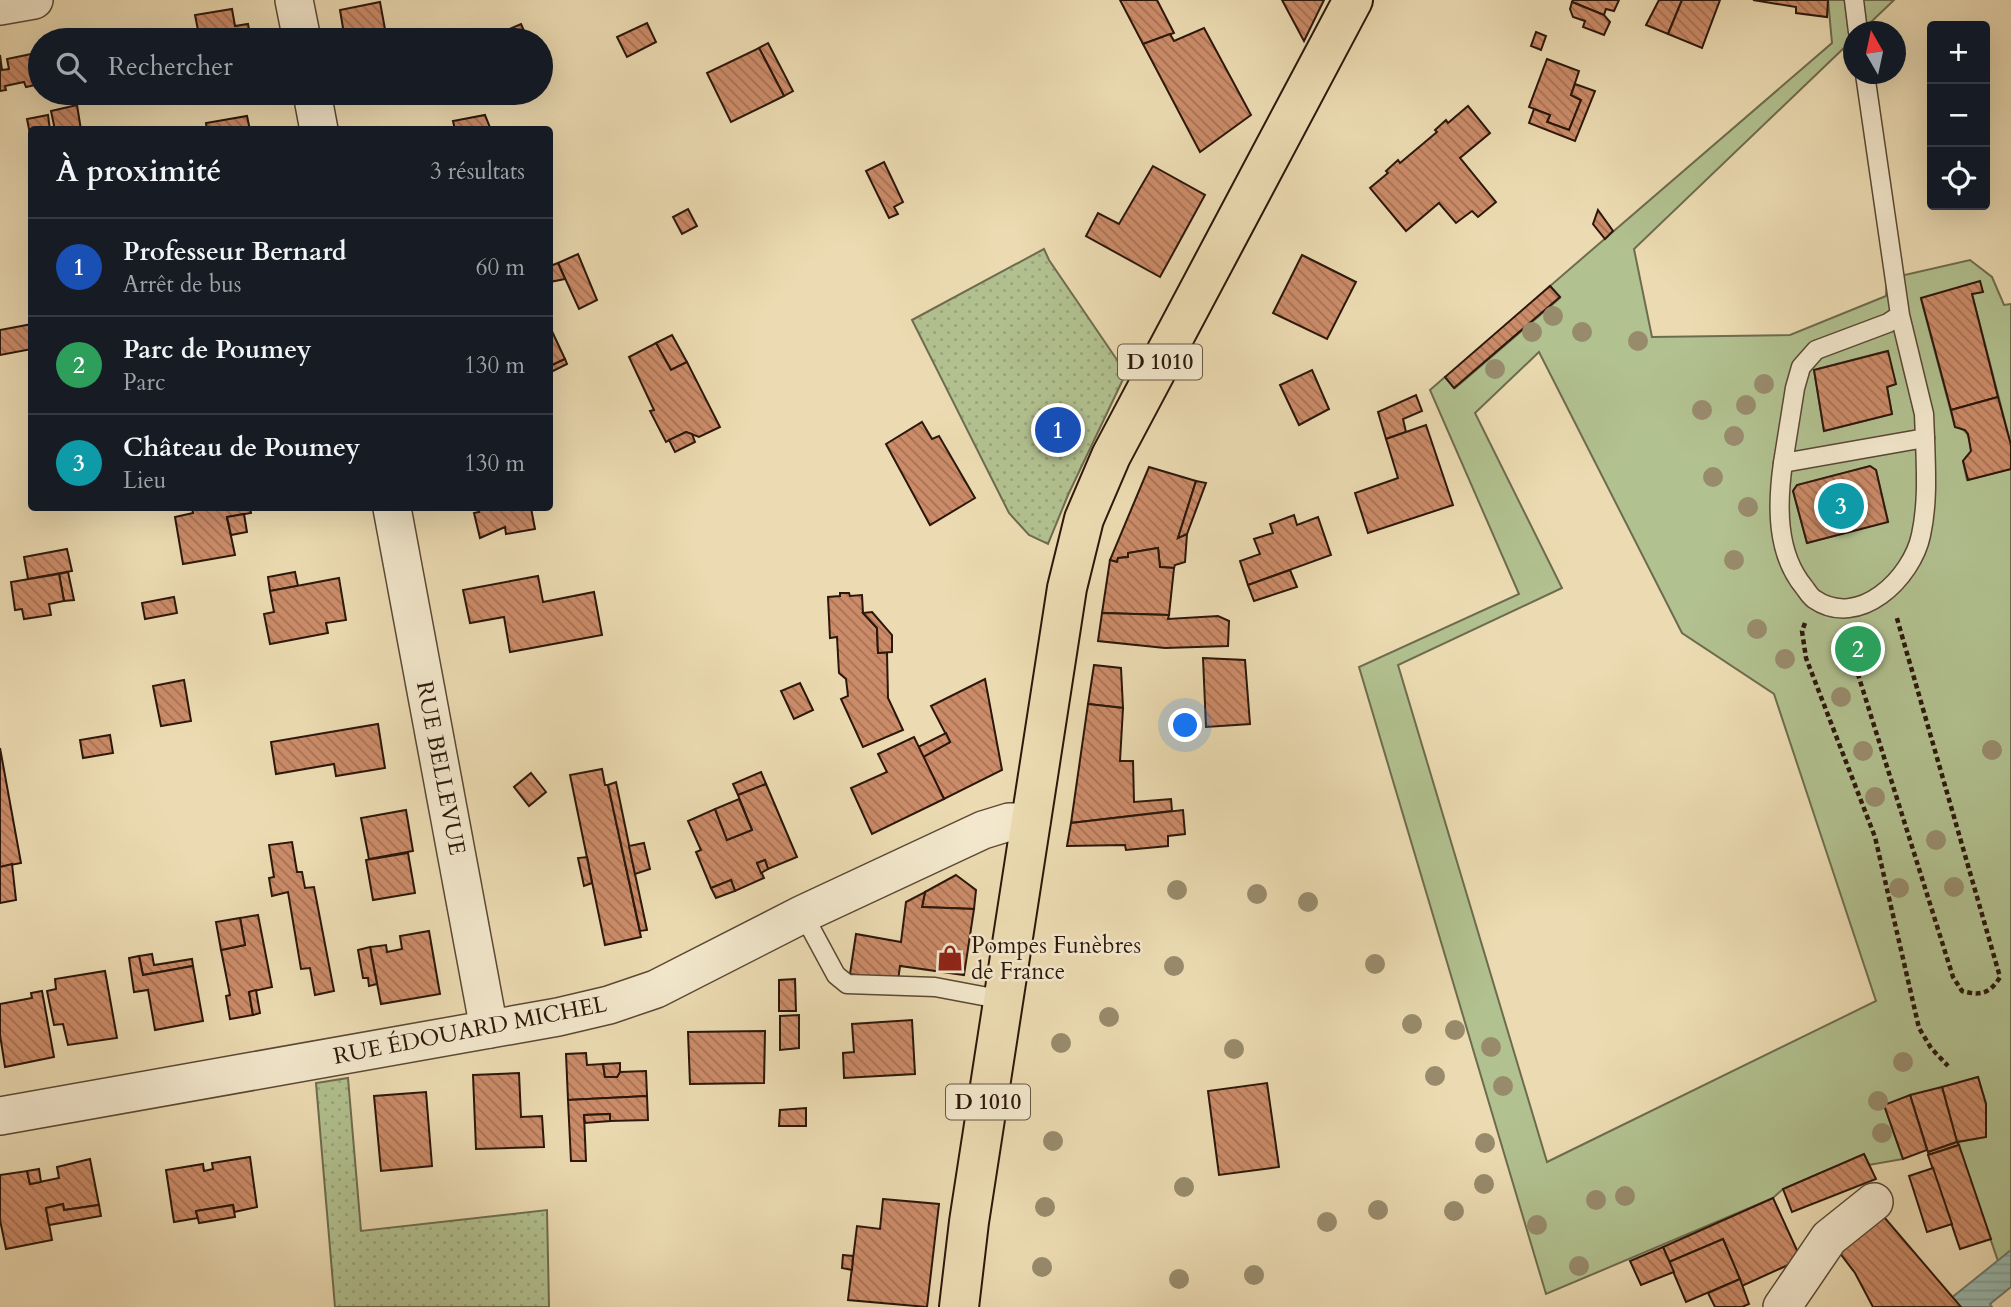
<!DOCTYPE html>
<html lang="fr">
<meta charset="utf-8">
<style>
:root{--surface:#171b24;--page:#242831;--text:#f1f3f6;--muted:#9ea1a6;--line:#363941;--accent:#2563eb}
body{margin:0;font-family:Cardo,serif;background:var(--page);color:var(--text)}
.controls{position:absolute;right:21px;top:21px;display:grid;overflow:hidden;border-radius:7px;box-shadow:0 7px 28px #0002}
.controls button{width:63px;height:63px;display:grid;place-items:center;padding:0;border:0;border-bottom:2px solid var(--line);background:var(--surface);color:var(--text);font:35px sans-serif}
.compass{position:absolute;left:1843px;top:21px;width:63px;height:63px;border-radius:50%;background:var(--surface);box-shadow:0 7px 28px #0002;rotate:351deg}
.you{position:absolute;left:1186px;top:726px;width:24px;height:24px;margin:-18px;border:5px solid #fff;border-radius:50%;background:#1a73e8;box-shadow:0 0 0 10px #1a73e833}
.badge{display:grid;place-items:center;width:46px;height:46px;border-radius:50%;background:var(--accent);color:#fff;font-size:23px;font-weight:700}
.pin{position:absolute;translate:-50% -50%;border:4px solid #fff;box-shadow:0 2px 7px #0006}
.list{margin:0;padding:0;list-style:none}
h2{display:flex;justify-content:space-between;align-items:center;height:91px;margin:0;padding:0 28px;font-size:30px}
h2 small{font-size:23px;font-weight:400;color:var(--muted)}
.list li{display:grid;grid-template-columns:46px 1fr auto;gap:21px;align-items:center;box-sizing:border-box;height:98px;padding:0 28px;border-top:2px solid var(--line)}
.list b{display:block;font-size:26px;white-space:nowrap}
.list p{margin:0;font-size:23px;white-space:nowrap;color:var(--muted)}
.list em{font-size:23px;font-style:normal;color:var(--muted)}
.icon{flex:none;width:38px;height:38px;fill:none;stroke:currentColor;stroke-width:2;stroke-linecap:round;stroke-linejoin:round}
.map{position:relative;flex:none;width:2011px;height:1307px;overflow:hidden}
.search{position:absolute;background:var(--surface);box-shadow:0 7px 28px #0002;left:28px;top:28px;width:525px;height:77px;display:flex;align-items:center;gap:18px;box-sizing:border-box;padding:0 24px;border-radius:38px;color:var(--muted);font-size:26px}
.panel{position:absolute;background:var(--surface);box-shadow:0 7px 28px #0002;left:28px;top:126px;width:525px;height:385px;border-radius:7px}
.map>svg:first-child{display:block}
.grass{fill:url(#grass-dots);stroke:#6e6c4e;stroke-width:2}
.park{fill:#b2c190;stroke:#6e6c4e;stroke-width:2;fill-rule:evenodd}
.water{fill:url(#water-rules);stroke:#6d796f;stroke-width:2}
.building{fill:url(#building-back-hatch);stroke:#2b170b;stroke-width:2}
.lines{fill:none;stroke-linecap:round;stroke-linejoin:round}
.service-casing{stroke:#5b4835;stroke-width:21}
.minor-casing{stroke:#5b4835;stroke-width:40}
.primary-casing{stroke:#2b170b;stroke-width:42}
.path{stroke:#2b170b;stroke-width:4.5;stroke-dasharray:5 3.5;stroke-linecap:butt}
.service{stroke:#f3e8cd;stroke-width:18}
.minor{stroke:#f3e8cd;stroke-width:37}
.primary{stroke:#ecdbb2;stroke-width:38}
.tree{fill:#988b6c}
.labels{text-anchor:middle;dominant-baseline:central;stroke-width:5;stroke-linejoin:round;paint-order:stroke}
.shield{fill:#f3e8cd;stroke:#675645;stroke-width:2}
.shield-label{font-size:21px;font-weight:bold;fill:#2b170b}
.street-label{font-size:23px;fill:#2b170b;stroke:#f3e8cd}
.poi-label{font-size:23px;fill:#2b170b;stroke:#f3e8cd;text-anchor:start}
</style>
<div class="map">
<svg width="2011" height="1307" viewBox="0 0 2011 1307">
<defs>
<pattern id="grass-dots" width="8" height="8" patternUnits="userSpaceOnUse" patternTransform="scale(1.75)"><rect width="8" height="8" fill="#b2c190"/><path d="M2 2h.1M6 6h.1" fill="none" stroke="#99a57b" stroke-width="1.8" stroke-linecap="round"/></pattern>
<pattern id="water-rules" width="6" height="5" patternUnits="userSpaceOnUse" patternTransform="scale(1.75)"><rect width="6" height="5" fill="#99bbb1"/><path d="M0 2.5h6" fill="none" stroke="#84a097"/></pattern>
<pattern id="building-back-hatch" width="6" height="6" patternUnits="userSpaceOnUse" patternTransform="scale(1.75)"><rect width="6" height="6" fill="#cc8c69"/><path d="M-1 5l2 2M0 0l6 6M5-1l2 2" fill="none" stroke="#a67155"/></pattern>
</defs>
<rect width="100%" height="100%" fill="#ecdbb2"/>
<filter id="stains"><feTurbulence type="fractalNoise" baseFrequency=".00286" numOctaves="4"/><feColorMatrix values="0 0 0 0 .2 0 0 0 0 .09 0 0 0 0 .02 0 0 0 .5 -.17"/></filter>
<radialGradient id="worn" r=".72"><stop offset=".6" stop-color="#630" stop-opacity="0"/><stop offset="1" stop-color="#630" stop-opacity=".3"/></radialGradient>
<g class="grass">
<polygon points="1044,249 1049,260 1126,373 1068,495 1048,544 1029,535 1009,513 912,320"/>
<polygon points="348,1078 361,1231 547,1210 549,1307 335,1307 316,1083"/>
</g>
<path class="park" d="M1828,0H1894L1634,249L1652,337L1790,335L1886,296L1887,279L1970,260L1992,277L2004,305L2011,304V445L1972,294L1982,292L1921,299L1955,427C1969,429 1970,439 1971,451L1963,461L1967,480L2011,469V1250L1998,1261L1957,1142L1986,1137V1104L1978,1077L1884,1105L1903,1159L1869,1165L1864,1154L1783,1189L1773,1198L1546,1294L1359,667L1519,594L1430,390L1445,377L1455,388L1560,298L1550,286L1832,43ZM1887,351L1895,384L1887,387L1892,414L1824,431L1814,370ZM1539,352L1682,633L1774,694L1876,1001L1547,1162L1398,665L1562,588L1475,413ZM1870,466L1876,470L1888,521L1807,543L1793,491L1797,485Z"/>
<polygon class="water" points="2011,1250 2011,1287 1990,1304 1992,1307 1940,1307"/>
<g class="building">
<polygon points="1120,0 1157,0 1174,33 1143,44"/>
<polygon points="1282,0 1324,0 1304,41"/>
<polygon points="1573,0 1619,0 1614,11 1606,9 1604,15 1572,2"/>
<polygon points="1659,0 1682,0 1668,34 1646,25"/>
<polygon points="1682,0 1720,0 1702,48 1668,34"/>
<polygon points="1753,0 1828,0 1827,17 1796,13 1796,7"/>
<polygon points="380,2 387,40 345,40 340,10"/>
<polygon points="1572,2 1604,15 1610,22 1604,35 1583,27 1585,21 1573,17 1570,9"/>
<polygon points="232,9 235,26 248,24 251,40 200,40 195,15"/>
<polygon points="647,23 656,42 627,57 617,37"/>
<polygon points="521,24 528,40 484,40"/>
<polygon points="1204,28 1251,115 1200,152 1143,44 1170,34 1174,41"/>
<polygon points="110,31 112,40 64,39"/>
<polygon points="1536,32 1546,36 1541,50 1531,46"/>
<polygon points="768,43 793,91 784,96 759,48"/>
<polygon points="759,48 784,96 731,122 707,73"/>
<polygon points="36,53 40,84 26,87 24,82 5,86 6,90 0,91 0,55 2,70 9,69 7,59"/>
<polygon points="1547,59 1579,71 1571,95 1581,100 1569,130 1547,122 1550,115 1529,107"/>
<polygon points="1575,84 1595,91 1575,141 1529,123 1534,109 1550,115 1547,122 1569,130 1581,100 1571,95"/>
<polygon points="77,105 81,130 55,130 51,111"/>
<polygon points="1468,106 1490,133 1460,158 1496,202 1478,217 1472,211 1456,223 1439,203 1406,231 1370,188 1388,173 1386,171 1398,160 1400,163 1437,132 1435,130 1446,120 1448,123"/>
<polygon points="48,115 50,130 32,130 32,144 27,119"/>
<polygon points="485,115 491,130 455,130 453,121"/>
<polygon points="247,116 250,130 207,130 206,123"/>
<polygon points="884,162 903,202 894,207 898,214 889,218 866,171"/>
<polygon points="1153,166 1205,195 1160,277 1086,236 1098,213 1119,224"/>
<polygon points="688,209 697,226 682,234 673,217"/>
<polygon points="1598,210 1613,231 1605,239 1593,224"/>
<polygon points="578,254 597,300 579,309 558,263"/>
<polygon points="1302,255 1356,282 1327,339 1273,313"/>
<polygon points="558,263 565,279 550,282 550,266"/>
<polygon points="1980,281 1983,292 1972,294 1998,397 1951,410 1921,298"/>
<polygon points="1550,286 1560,297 1454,388 1445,377"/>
<polygon points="32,324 32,349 0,355 0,330"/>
<polygon points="550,327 565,359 550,366"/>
<polygon points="672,335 687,362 671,370 656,343"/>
<polygon points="656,343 671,370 687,362 720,427 699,437 686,432 666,442 650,411 654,410 629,357"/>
<polygon points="1888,351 1896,384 1887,387 1892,414 1824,431 1814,370"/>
<polygon points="565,359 567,364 551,372 550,366"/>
<polygon points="1312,370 1329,409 1299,425 1280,385"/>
<polygon points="1416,395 1422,411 1403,419 1406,432 1386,439 1378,412"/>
<polygon points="1998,397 2011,445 2011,469 1968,480 1963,461 1971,451 1968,434 1965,430 1955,427 1951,410"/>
<polygon points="922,422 932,439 939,436 975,498 930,525 886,444"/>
<polygon points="1426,425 1453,505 1368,533 1355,493 1398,478 1386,439"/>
<polygon points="686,432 692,434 695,442 675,452 669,440"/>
<polygon points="1870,466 1876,470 1888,522 1807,543 1793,491 1797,485"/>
<polygon points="1149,467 1196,481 1178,538 1187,534 1185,562 1175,565 1174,568 1160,567 1158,548 1128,553 1128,557 1118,558 1117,562 1110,560"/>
<polygon points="1196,481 1206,483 1187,534 1178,538"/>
<polygon points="192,508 250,508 251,513 227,517 235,555 183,564 175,517 193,513"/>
<polygon points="478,508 531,508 535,529 506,534 505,527 480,538 474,513 479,512"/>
<polygon points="244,514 247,532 231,535 227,517"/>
<polygon points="1294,515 1297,525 1318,517 1331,555 1248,585 1240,561 1260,554 1254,539 1273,533 1270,524"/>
<polygon points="1158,548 1160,567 1174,568 1169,615 1102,613 1110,560 1117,562 1118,558 1128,557 1128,553"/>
<polygon points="67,549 72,571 28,579 24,557"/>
<polygon points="1290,570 1297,587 1254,601 1248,585"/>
<polygon points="68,572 74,600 64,601 59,574"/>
<polygon points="295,572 298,586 270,591 268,577"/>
<polygon points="59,574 64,601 49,604 51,615 24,619 22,609 15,610 11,582"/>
<polygon points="538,576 543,602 594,592 602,635 510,652 504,617 470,623 463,590"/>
<polygon points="339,578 346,620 326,623 328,633 270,644 264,614 274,612 270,591"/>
<polygon points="840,593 849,593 850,596 862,595 863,613 877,628 878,653 887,652 888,698 903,730 863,747 841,699 848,696 846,679 839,673 837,637 830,638 828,597 840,596"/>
<polygon points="174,597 177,613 145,619 142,603"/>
<polygon points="872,612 892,635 892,652 878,653 877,628 863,613"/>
<polygon points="1102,613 1169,615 1168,619 1218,616 1229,621 1228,646 1165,648 1098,641"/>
<polygon points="1203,658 1245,660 1250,724 1206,727"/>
<polygon points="1094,665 1121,668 1123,708 1088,704"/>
<polygon points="985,679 1002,770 944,799 923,757 950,742 931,706"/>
<polygon points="184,680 191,721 161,726 153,686"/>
<polygon points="800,683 813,710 794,719 781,691"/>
<polygon points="1088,704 1123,708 1120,761 1133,761 1134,802 1171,799 1172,811 1071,823"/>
<polygon points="378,724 385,768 336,776 334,764 276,774 271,742"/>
<polygon points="946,733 950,742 923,757 918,747"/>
<polygon points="110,735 113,753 83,758 80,740"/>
<polygon points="914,737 944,799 872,834 851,788 887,772 878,754"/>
<polygon points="0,748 21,863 0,867"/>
<polygon points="602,769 605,785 608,785 641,937 605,945 570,775"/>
<polygon points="761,772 766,784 738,795 733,784"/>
<polygon points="531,773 546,792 529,806 514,787"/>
<polygon points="616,782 635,874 647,930 640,931 608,785"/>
<polygon points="766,784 797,857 768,869 765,860 757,863 764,878 735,891 731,880 711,888 696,852 701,850 688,821 715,809 727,840 752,830 738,795"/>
<polygon points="739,799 752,830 727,840 715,809"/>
<polygon points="406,810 413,851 369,859 361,818"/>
<polygon points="1183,810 1185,834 1168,836 1168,846 1126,850 1125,845 1067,846 1071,823"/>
<polygon points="292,842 297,872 302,872 305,888 314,887 334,991 315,995 310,968 301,969 288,892 272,896 269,878 274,877 269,845"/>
<polygon points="644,843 650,869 635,874 629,846"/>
<polygon points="408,853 415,893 373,900 366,860"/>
<polygon points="587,857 592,883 584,886 578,858"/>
<polygon points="765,860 768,869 761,873 757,863"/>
<polygon points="12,864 16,900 0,903 0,867"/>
<polygon points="956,875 976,890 974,909 922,907 925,892"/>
<polygon points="731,880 735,891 716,898 711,888"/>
<polygon points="925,892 922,907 974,909 964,975 900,966 898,981 850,974 856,934 901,942 906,902"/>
<polygon points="258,915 272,987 249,992 253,1015 230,1019 226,996 230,995 221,950 245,945 240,918"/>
<polygon points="240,918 245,945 221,950 216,922"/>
<polygon points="429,931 440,994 381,1004 370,947 386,945 387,952 402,949 400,936"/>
<polygon points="370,947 377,984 369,986 368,978 363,978 358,950"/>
<polygon points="152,954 154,965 192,959 193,966 143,975 139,956"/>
<polygon points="139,956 143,975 193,966 203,1021 155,1030 148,990 134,992 129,958"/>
<polygon points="105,971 117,1038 68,1045 63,1024 54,1025 47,991 56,989 55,979"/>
<polygon points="795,979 796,1011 779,1011 779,980"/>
<polygon points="256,990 260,1013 253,1015 249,992"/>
<polygon points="42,991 54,1057 5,1067 0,1035 0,1004 32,998 31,993"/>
<polygon points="799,1015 799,1048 780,1050 780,1016"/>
<polygon points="912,1020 915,1074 844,1078 843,1053 854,1052 852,1024"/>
<polygon points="765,1031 764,1083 690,1084 688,1032"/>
<polygon points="586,1053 587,1065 603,1064 605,1077 617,1077 620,1072 646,1071 647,1096 568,1100 566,1054"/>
<polygon points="620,1063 620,1072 617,1077 605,1077 603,1064"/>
<polygon points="519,1073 521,1117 542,1116 544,1147 476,1149 473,1075"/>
<polygon points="1978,1077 1986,1104 1986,1137 1957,1142 1942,1087"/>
<polygon points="1267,1083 1279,1167 1219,1175 1208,1091"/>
<polygon points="1942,1087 1957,1142 1928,1152 1910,1095"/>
<polygon points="426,1092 432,1166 381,1171 374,1096"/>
<polygon points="1910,1095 1927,1150 1903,1159 1884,1105"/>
<polygon points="647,1096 648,1120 610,1121 610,1114 584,1115 586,1161 571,1161 568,1100"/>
<polygon points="806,1108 806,1126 779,1126 780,1110"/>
<polygon points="610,1114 610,1121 585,1123 584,1115"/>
<polygon points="1957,1142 1959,1145 1929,1155 1928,1152"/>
<polygon points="1959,1145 1991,1239 1960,1249 1928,1155"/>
<polygon points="1864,1154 1876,1179 1792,1212 1783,1189"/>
<polygon points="250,1157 257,1207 234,1212 233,1205 196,1211 198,1218 174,1222 166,1170 203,1164 204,1171 213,1169 212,1163"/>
<polygon points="90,1159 99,1205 64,1210 63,1204 46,1208 52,1240 6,1249 0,1220 0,1175 27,1171 30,1184 59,1178 57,1167"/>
<polygon points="1933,1168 1952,1224 1927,1232 1909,1176"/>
<polygon points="39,1169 41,1182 30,1184 27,1171"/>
<polygon points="1773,1198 1801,1259 1742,1286 1723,1239 1669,1262 1663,1247"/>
<polygon points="883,1199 939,1204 927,1307 848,1300 857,1226 880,1229"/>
<polygon points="63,1204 64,1210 99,1205 101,1216 49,1225 46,1208"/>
<polygon points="233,1205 235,1217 199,1223 196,1211"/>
<polygon points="1878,1210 1961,1307 1873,1307 1855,1273 1833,1244"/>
<polygon points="1723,1239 1740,1279 1686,1302 1669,1262"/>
<polygon points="1663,1247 1674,1272 1641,1285 1630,1261"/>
<polygon points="843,1255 853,1256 852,1270 842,1268"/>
<polygon points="1740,1279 1749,1304 1742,1307 1715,1307 1708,1293"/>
</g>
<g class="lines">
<g class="service-casing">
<g id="service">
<polyline points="1854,0 1858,32"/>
<polyline points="1865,74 1900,315 1924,414 1925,438 1783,463 1795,388 1801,367 1816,350 1888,323 1900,315"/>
<path d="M1783,463C1777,505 1776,553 1804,587C1807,591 1810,596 1814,599C1859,630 1912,578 1921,535C1928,503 1926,470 1925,438"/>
<polyline points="803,914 836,975 847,984 935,987 988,997 1005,997"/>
</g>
</g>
<g class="minor-casing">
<g id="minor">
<polyline points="294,0 302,40"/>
<polyline points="0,6 34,0"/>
<polyline points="312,93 319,130"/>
<polyline points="392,508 489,1029"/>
<polyline points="0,1116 558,1017 609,1005 656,989 803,914 983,830 1009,822 1031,822"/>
<polyline points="1782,1307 1829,1238 1874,1202"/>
</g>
</g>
<g class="primary-casing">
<polyline id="primary" points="959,1307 969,1222 1067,588 1084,519 1111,456 1353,0"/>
</g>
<g class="path">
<polyline points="1805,623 1802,631 1806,658 1875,837 1919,1028 1931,1048 1948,1066"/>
<path d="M1845,633L1953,977L1962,991C1980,996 1990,994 2000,977L1896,615"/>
</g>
<use href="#service" class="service"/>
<use href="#minor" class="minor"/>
<use href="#primary" class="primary"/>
</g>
<g class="tree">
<circle cx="1553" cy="316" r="10"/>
<circle cx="1532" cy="332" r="10"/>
<circle cx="1582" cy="332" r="10"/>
<circle cx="1638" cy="341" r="10"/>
<circle cx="1495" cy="369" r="10"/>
<circle cx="1764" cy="384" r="10"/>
<circle cx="1746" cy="405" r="10"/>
<circle cx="1702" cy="410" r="10"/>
<circle cx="1734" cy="436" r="10"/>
<circle cx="1713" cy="477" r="10"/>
<circle cx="1748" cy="507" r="10"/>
<circle cx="1734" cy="560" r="10"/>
<circle cx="1757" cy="629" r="10"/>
<circle cx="1785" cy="659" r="10"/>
<circle cx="1841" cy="697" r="10"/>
<circle cx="1992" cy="750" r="10"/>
<circle cx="1863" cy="751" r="10"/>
<circle cx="1875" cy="797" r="10"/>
<circle cx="1936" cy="840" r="10"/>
<circle cx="1954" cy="887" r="10"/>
<circle cx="1899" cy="888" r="10"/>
<circle cx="1177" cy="890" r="10"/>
<circle cx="1257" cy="894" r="10"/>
<circle cx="1308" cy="902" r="10"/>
<circle cx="1375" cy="964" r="10"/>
<circle cx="1174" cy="966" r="10"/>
<circle cx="1109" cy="1017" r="10"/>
<circle cx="1412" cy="1024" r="10"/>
<circle cx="1455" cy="1030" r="10"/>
<circle cx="1061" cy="1043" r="10"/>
<circle cx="1491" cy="1047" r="10"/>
<circle cx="1234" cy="1049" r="10"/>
<circle cx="1903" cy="1062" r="10"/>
<circle cx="1435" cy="1076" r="10"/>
<circle cx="1503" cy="1086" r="10"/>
<circle cx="1878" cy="1101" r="10"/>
<circle cx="1882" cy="1133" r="10"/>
<circle cx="1053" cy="1141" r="10"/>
<circle cx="1485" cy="1143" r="10"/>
<circle cx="1484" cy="1184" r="10"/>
<circle cx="1184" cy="1187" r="10"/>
<circle cx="1625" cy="1196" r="10"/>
<circle cx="1596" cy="1200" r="10"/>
<circle cx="1045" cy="1207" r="10"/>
<circle cx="1378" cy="1210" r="10"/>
<circle cx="1454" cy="1211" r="10"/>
<circle cx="1327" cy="1222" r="10"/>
<circle cx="1537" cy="1225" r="10"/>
<circle cx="1579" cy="1266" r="10"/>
<circle cx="1042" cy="1267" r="10"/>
<circle cx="1254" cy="1275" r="10"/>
<circle cx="1179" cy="1279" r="10"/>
</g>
<defs>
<g id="shop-bare" transform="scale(2.1)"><path d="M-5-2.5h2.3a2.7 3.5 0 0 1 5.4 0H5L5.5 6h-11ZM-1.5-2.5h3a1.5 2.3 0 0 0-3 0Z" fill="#8f2418" stroke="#f3e8cd" stroke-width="2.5" paint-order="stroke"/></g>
</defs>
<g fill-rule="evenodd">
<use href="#shop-bare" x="950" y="958"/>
</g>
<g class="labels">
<g class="shield">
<rect x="1118" y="344.5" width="84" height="35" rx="5"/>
<rect x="946" y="1084.5" width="84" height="35" rx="5"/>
</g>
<g class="shield-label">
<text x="1160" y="362">D 1010</text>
<text x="988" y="1102">D 1010</text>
</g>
<g class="street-label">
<text transform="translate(441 768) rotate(79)">RUE BELLEVUE</text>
<text transform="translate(470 1030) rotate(-11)">RUE ÉDOUARD MICHEL</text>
</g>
<g class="poi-label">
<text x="971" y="945">Pompes Funèbres<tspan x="971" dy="26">de France</tspan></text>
</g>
</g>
<rect width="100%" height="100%" filter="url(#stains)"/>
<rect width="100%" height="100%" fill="url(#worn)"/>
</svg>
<div class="controls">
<button>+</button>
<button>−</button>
<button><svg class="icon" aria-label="locate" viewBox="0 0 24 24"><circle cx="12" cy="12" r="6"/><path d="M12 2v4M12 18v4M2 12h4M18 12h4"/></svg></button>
</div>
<svg class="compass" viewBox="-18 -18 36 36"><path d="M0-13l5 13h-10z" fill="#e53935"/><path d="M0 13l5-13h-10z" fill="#9ea1a6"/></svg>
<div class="you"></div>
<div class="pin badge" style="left:1058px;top:430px;background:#1a4fb4">1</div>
<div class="pin badge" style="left:1858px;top:649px;background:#2e9e5b">2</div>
<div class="pin badge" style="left:1841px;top:506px;background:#0f9aa8">3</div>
<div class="search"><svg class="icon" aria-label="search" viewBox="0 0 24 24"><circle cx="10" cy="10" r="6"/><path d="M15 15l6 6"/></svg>Rechercher</div>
<section class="panel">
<h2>À proximité<small>3 résultats</small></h2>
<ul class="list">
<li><span class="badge" style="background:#1a4fb4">1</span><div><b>Professeur Bernard</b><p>Arrêt de bus</p></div><em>60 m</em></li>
<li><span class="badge" style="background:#2e9e5b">2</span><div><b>Parc de Poumey</b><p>Parc</p></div><em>130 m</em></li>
<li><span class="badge" style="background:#0f9aa8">3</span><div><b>Château de Poumey</b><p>Lieu</p></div><em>130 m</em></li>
</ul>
</section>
</div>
